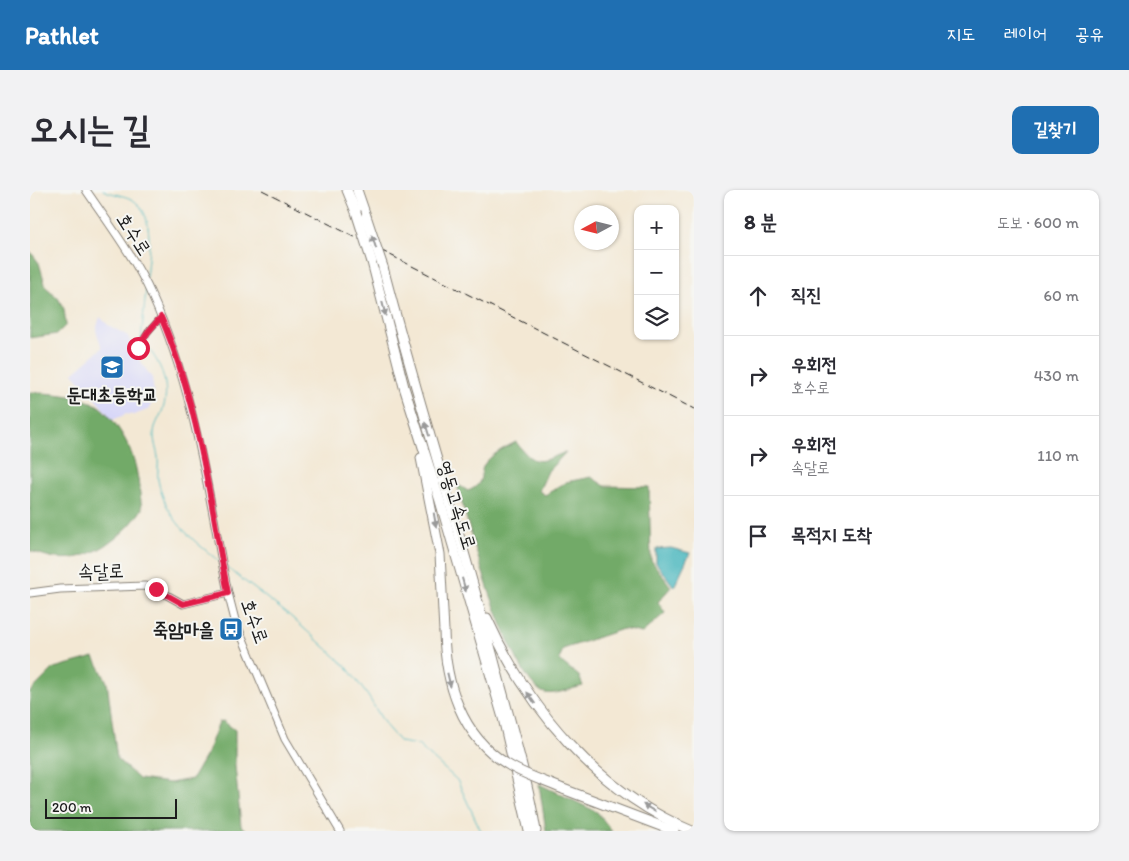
<!DOCTYPE html>
<html lang="ko">
<meta charset="utf-8">
<style>
:root{--surface:#fff;--page:#f2f2f3;--text:#2b2b33;--muted:#7c7c81;--line:#e1e1e2;--accent:#1f6fb2}
body{margin:0;font-family:Itim,"Poor Story",sans-serif;background:var(--page);color:var(--text)}
.controls{position:absolute;right:15px;top:15px;display:grid;overflow:hidden;border-radius:10px;box-shadow:0 1px 4px #0004}
.controls button{width:45px;height:45px;display:grid;place-items:center;padding:0;border:0;border-bottom:1px solid var(--line);background:var(--surface);color:var(--text);font:25px sans-serif}
.compass{position:absolute;left:544px;top:15px;width:45px;height:45px;border-radius:50%;background:var(--surface);box-shadow:0 1px 4px #0004;rotate:263deg}
.scale{position:absolute;left:15px;bottom:12px;width:132px;box-sizing:border-box;padding-left:5px;border:2px solid #1c1c1c;border-top:0;font-size:14px;line-height:18px;white-space:nowrap;color:#1c1c1c;-webkit-text-stroke:4px #f6f6f2;paint-order:stroke}
.stop{position:absolute;width:15px;height:15px;margin:-11px;border:4px solid #e11d48;border-radius:50%;background:#fff}
.stop.end{background:#e11d48;border-color:#fff;box-shadow:0 1px 5px #0008}
.list{margin:0;padding:0;list-style:none}
h2{display:flex;justify-content:space-between;align-items:center;height:65px;margin:0;padding:0 20px;font-size:21px}
h2 small{font-size:16px;font-weight:400;color:var(--muted)}
.list li{display:grid;grid-template-columns:32px 1fr auto;gap:15px;align-items:center;box-sizing:border-box;height:80px;padding:0 20px;border-top:1px solid var(--line)}
.list b{display:block;font-size:19px;white-space:nowrap}
.list p{margin:0;font-size:16px;white-space:nowrap;color:var(--muted)}
.list em{font-size:16px;font-style:normal;color:var(--muted)}
.icon{flex:none;width:28px;height:28px;fill:none;stroke:currentColor;stroke-width:2;stroke-linecap:round;stroke-linejoin:round}
.map{position:relative;flex:none;width:664px;height:641px;overflow:hidden;border-radius:10px}
header{display:flex;align-items:center;gap:30px;box-sizing:border-box;height:70px;padding:0 25px;background:var(--accent);color:#fff}
header strong{font-size:24px}
nav{display:flex;gap:28px;margin-inline-start:auto;font-size:18px}
.intro{display:flex;align-items:center;justify-content:space-between;box-sizing:border-box;height:120px;padding:0 30px}
h1{margin:0;font-size:35px}
.button{padding:12px 22px;border-radius:10px;background:var(--accent);color:#fff;font-size:18px;font-weight:700}
main{display:flex;gap:30px;padding:0 30px}
aside{flex:1;background:var(--surface);border-radius:10px;box-shadow:0 1px 4px #0004}
.map>svg:first-child{display:block}
.built{fill:#d8d7f8}
.forest{fill:#72aa67;stroke:#476342}
.water{fill:#46b6bd;stroke:#31696c}
.lines{fill:none;stroke-linecap:round;stroke-linejoin:round}
.stream{stroke:#46b6bd;stroke-width:1}
.street-casing{stroke:#888278;stroke-width:7}
.secondary-casing{stroke:#888278;stroke-width:9}
.highway-casing{stroke:#888278;stroke-width:11}
.street{stroke:#fff;stroke-width:4.5}
.secondary{stroke:#fff;stroke-width:7}
.highway{stroke:#fff;stroke-width:9}
.rail{stroke:#1c1c1c;stroke-width:1;stroke-dasharray:8 4;stroke-linecap:butt}
.highway-bridge-casing{stroke:#888278;stroke-width:11;stroke-linecap:butt}
.highway-bridge{stroke:#fff;stroke-width:9}
.oneway{fill:#999}
.route{stroke:#e11d48;stroke-width:6}
.labels{text-anchor:middle;dominant-baseline:central;stroke-width:4;stroke-linejoin:round;paint-order:stroke}
.street-label{font-size:19px;fill:#1c1c1c;stroke:#f6f6f2}
.poi-label{font-size:19px;font-weight:bold;fill:#1c1c1c;stroke:#f6f6f2}
</style>
<header>
<strong>Pathlet</strong>
<nav><a>지도</a><a>레이어</a><a>공유</a></nav>
</header>
<div class="intro"><h1>오시는 길</h1><a class="button">길찾기</a></div>
<main>
<div class="map">
<svg width="664" height="641" viewBox="0 0 664 641">
<rect width="100%" height="100%" fill="#f6f6f2"/>
<filter id="ink" filterUnits="userSpaceOnUse"><feTurbulence type="fractalNoise" baseFrequency=".02" numOctaves="2"/><feDisplacementMap in="SourceGraphic" scale="10" xChannelSelector="R" yChannelSelector="G"/><feConvolveMatrix kernelMatrix="1 2 1 2 8 2 1 2 1" color-interpolation-filters="sRGB"/></filter>
<filter id="wash" filterUnits="userSpaceOnUse"><feTurbulence type="fractalNoise" baseFrequency=".0096" numOctaves="4" result="noise"/><feDisplacementMap in="SourceGraphic" scale="20" xChannelSelector="R" yChannelSelector="G"/><feGaussianBlur stdDeviation="1.12" result="paint"/><feColorMatrix in="noise" values="0 0 0 0 0 0 0 0 0 0 0 0 0 0 0 0 0 1.4 0 .05"/><feComposite in="paint" operator="in"/></filter>
<g filter="url(#wash)">
<rect width="100%" height="100%" fill="#f3e8d4"/>
<polygon class="built" points="70,127 78,135 98,146 106,165 122,188 124,203 120,219 104,225 96,224 83,230 43,183 72,158 66,140"/>
<g class="forest">
<polygon points="0,61 9,73 16,97 28,108 34,119 36,135 27,144 0,148"/>
<path d="M0,202C21,204 45,204 65,214C72,217 79,226 84,232C107,264 107,282 112,319C95,346 60,373 26,368C17,367 8,363 0,361Z"/>
<path d="M486,252C505,277 508,273 536,262L518,281L509,301L515,305L536,292L561,287L575,296L619,297L621,370L641,397L628,412L635,423L612,443L593,439L533,459L529,470L549,486L553,496C542,498 522,507 512,502C478,482 438,335 427,294L438,301C457,293 447,283 456,272C464,263 476,257 486,252Z"/>
<polygon points="64,467 77,492 87,569 109,589 140,593 162,589 177,563 189,532 193,531 205,540 205,576 211,636 217,641 0,641 0,502 24,478"/>
<polygon points="509,594 567,622 582,641 516,641"/>
</g>
<polygon class="water" points="641,358 660,363 644,397 626,373 626,359"/>
<g class="lines">
<g class="stream">
<path d="M73,0C83,5 95,5 103,10C126,24 118,66 116,88"/>
<polyline points="111,150 116,100"/>
<path d="M114,153C130,171 141,194 133,219C131,225 127,231 125,237C122,248 126,256 128,267C129,275 127,283 128,290C136,329 160,348 189,371"/>
<polyline points="196,377 259,425 316,476 338,506 356,536 370,552 388,555 427,590 451,641"/>
</g>
</g>
</g>
<g filter="url(#ink)">
<g class="lines">
<g class="street-casing">
<polyline id="street" points="108,158 118,142 131,127"/>
</g>
<g class="secondary-casing">
<g id="secondary">
<path d="M56,0C79,34 105,68 122,106C165,200 178,303 198,403L205,430L255,549L310,641"/>
<polyline points="0,403 30,399 115,396 126,399 153,414 198,403"/>
</g>
</g>
<g class="highway-casing">
<g id="highway">
<polyline points="317,0 326,22"/>
<polyline points="327,0 336,26"/>
<polyline points="342,72 374,197 410,311 473,528 499,641"/>
<path d="M353,77C388,213 432,347 467,482C481,535 497,587 506,641"/>
<polyline points="391,268 410,364 414,441"/>
<path d="M457,428C498,519 568,602 662,641"/>
<polyline points="533,599 644,641"/>
</g>
</g>
<use href="#street" class="street"/>
<use href="#secondary" class="secondary"/>
<use href="#highway" class="highway"/>
<polyline class="rail" points="232,0 664,219"/>
<g class="highway-bridge-casing">
<g id="highway-bridge">
<polyline points="326,22 342,72"/>
<polyline points="336,26 353,77"/>
<path d="M414,441C415,493 431,546 477,574C494,585 515,591 533,599"/>
</g>
</g>
<use href="#highway-bridge" class="highway-bridge"/>
</g>
<defs><path id="oneway-solid" d="M-6-.8H1V-3.2L6.5 0L1 3.2V.8H-6Z" transform="scale(1.25)"/></defs>
<g class="oneway">
<use href="#oneway-solid" transform="translate(344 52) rotate(-108)"/>
<use href="#oneway-solid" transform="translate(354 119) rotate(76)"/>
<use href="#oneway-solid" transform="translate(397 239) rotate(-107)"/>
<use href="#oneway-solid" transform="translate(405 330) rotate(80)"/>
<use href="#oneway-solid" transform="translate(434 395) rotate(74)"/>
<use href="#oneway-solid" transform="translate(419 490) rotate(77)"/>
<use href="#oneway-solid" transform="translate(501 508) rotate(-125)"/>
<use href="#oneway-solid" transform="translate(619 618) rotate(-149)"/>
</g>
</g>
<g class="lines" filter="url(#ink)">
<path class="route" d="M108,158L118,142L131,127C169,215 180,311 198,403L153,414L126,399"/>
</g>
<defs>
<g id="school-square" transform="scale(1.25)"><rect x="-9" y="-9" width="18" height="18" rx="4" fill="#1f6fb2" stroke="#f6f6f2"/><path d="M0-5L7-2L0 1L-7-2ZM-4 1L0 2.5L4 1V4Q0 6-4 4Z" fill="#fff"/></g>
<g id="bus-square" transform="scale(1.25)"><rect x="-9" y="-9" width="18" height="18" rx="4" fill="#1f6fb2" stroke="#f6f6f2"/><path d="M-5-6H5V4H4V6H2V4H-2V6H-4V4H-5ZM-3.5-4V0h7V-4ZM-3.5 1.2v1.5H-2V1.2ZM2 1.2v1.5H3.5V1.2Z" fill="#fff"/></g>
</defs>
<g fill-rule="evenodd">
<use href="#school-square" x="82" y="177"/>
<use href="#bus-square" x="201" y="439"/>
</g>
<g class="labels">
<g class="street-label">
<text transform="translate(104 44) rotate(57)">호수로</text>
<text transform="translate(427 315) rotate(73)">영동고속도로</text>
<text transform="translate(71 381) rotate(-2)">속달로</text>
<text transform="translate(225 431) rotate(70)">호수로</text>
</g>
<g class="poi-label">
<text x="82" y="204">둔대초등학교</text>
<text x="184" y="439" text-anchor="end">죽암마을</text>
</g>
</g>
</svg>
<div class="controls">
<button>+</button>
<button>−</button>
<button><svg class="icon" aria-label="layers" viewBox="0 0 24 24"><path d="M12 4l9 5-9 5-9-5zM3 14l9 5 9-5"/></svg></button>
</div>
<svg class="compass" viewBox="-18 -18 36 36"><path d="M0-13l5 13h-10z" fill="#e53935"/><path d="M0 13l5-13h-10z" fill="#7c7c81"/></svg>
<div class="scale">200 m</div>
<div class="stop" style="left:108px;top:158px"></div>
<div class="stop end" style="left:126px;top:399px"></div>
</div>
<aside>
<h2>8 분<small>도보 · 600 m</small></h2>
<ul class="list">
<li><svg class="icon" aria-label="ahead" viewBox="0 0 24 24"><path d="M12 20V5M6 11l6-6 6 6"/></svg><div><b>직진</b></div><em>60 m</em></li>
<li><svg class="icon" aria-label="right" viewBox="0 0 24 24"><path d="M7 20v-9h11M14 6l5 5-5 5"/></svg><div><b>우회전</b><p>호수로</p></div><em>430 m</em></li>
<li><svg class="icon" aria-label="right" viewBox="0 0 24 24"><path d="M7 20v-9h11M14 6l5 5-5 5"/></svg><div><b>우회전</b><p>속달로</p></div><em>110 m</em></li>
<li><svg class="icon" aria-label="arrive" viewBox="0 0 24 24"><path d="M6 21V4h12l-3 4 3 4H6"/></svg><div><b>목적지 도착</b></div></li>
</ul>
</aside>
</main>
